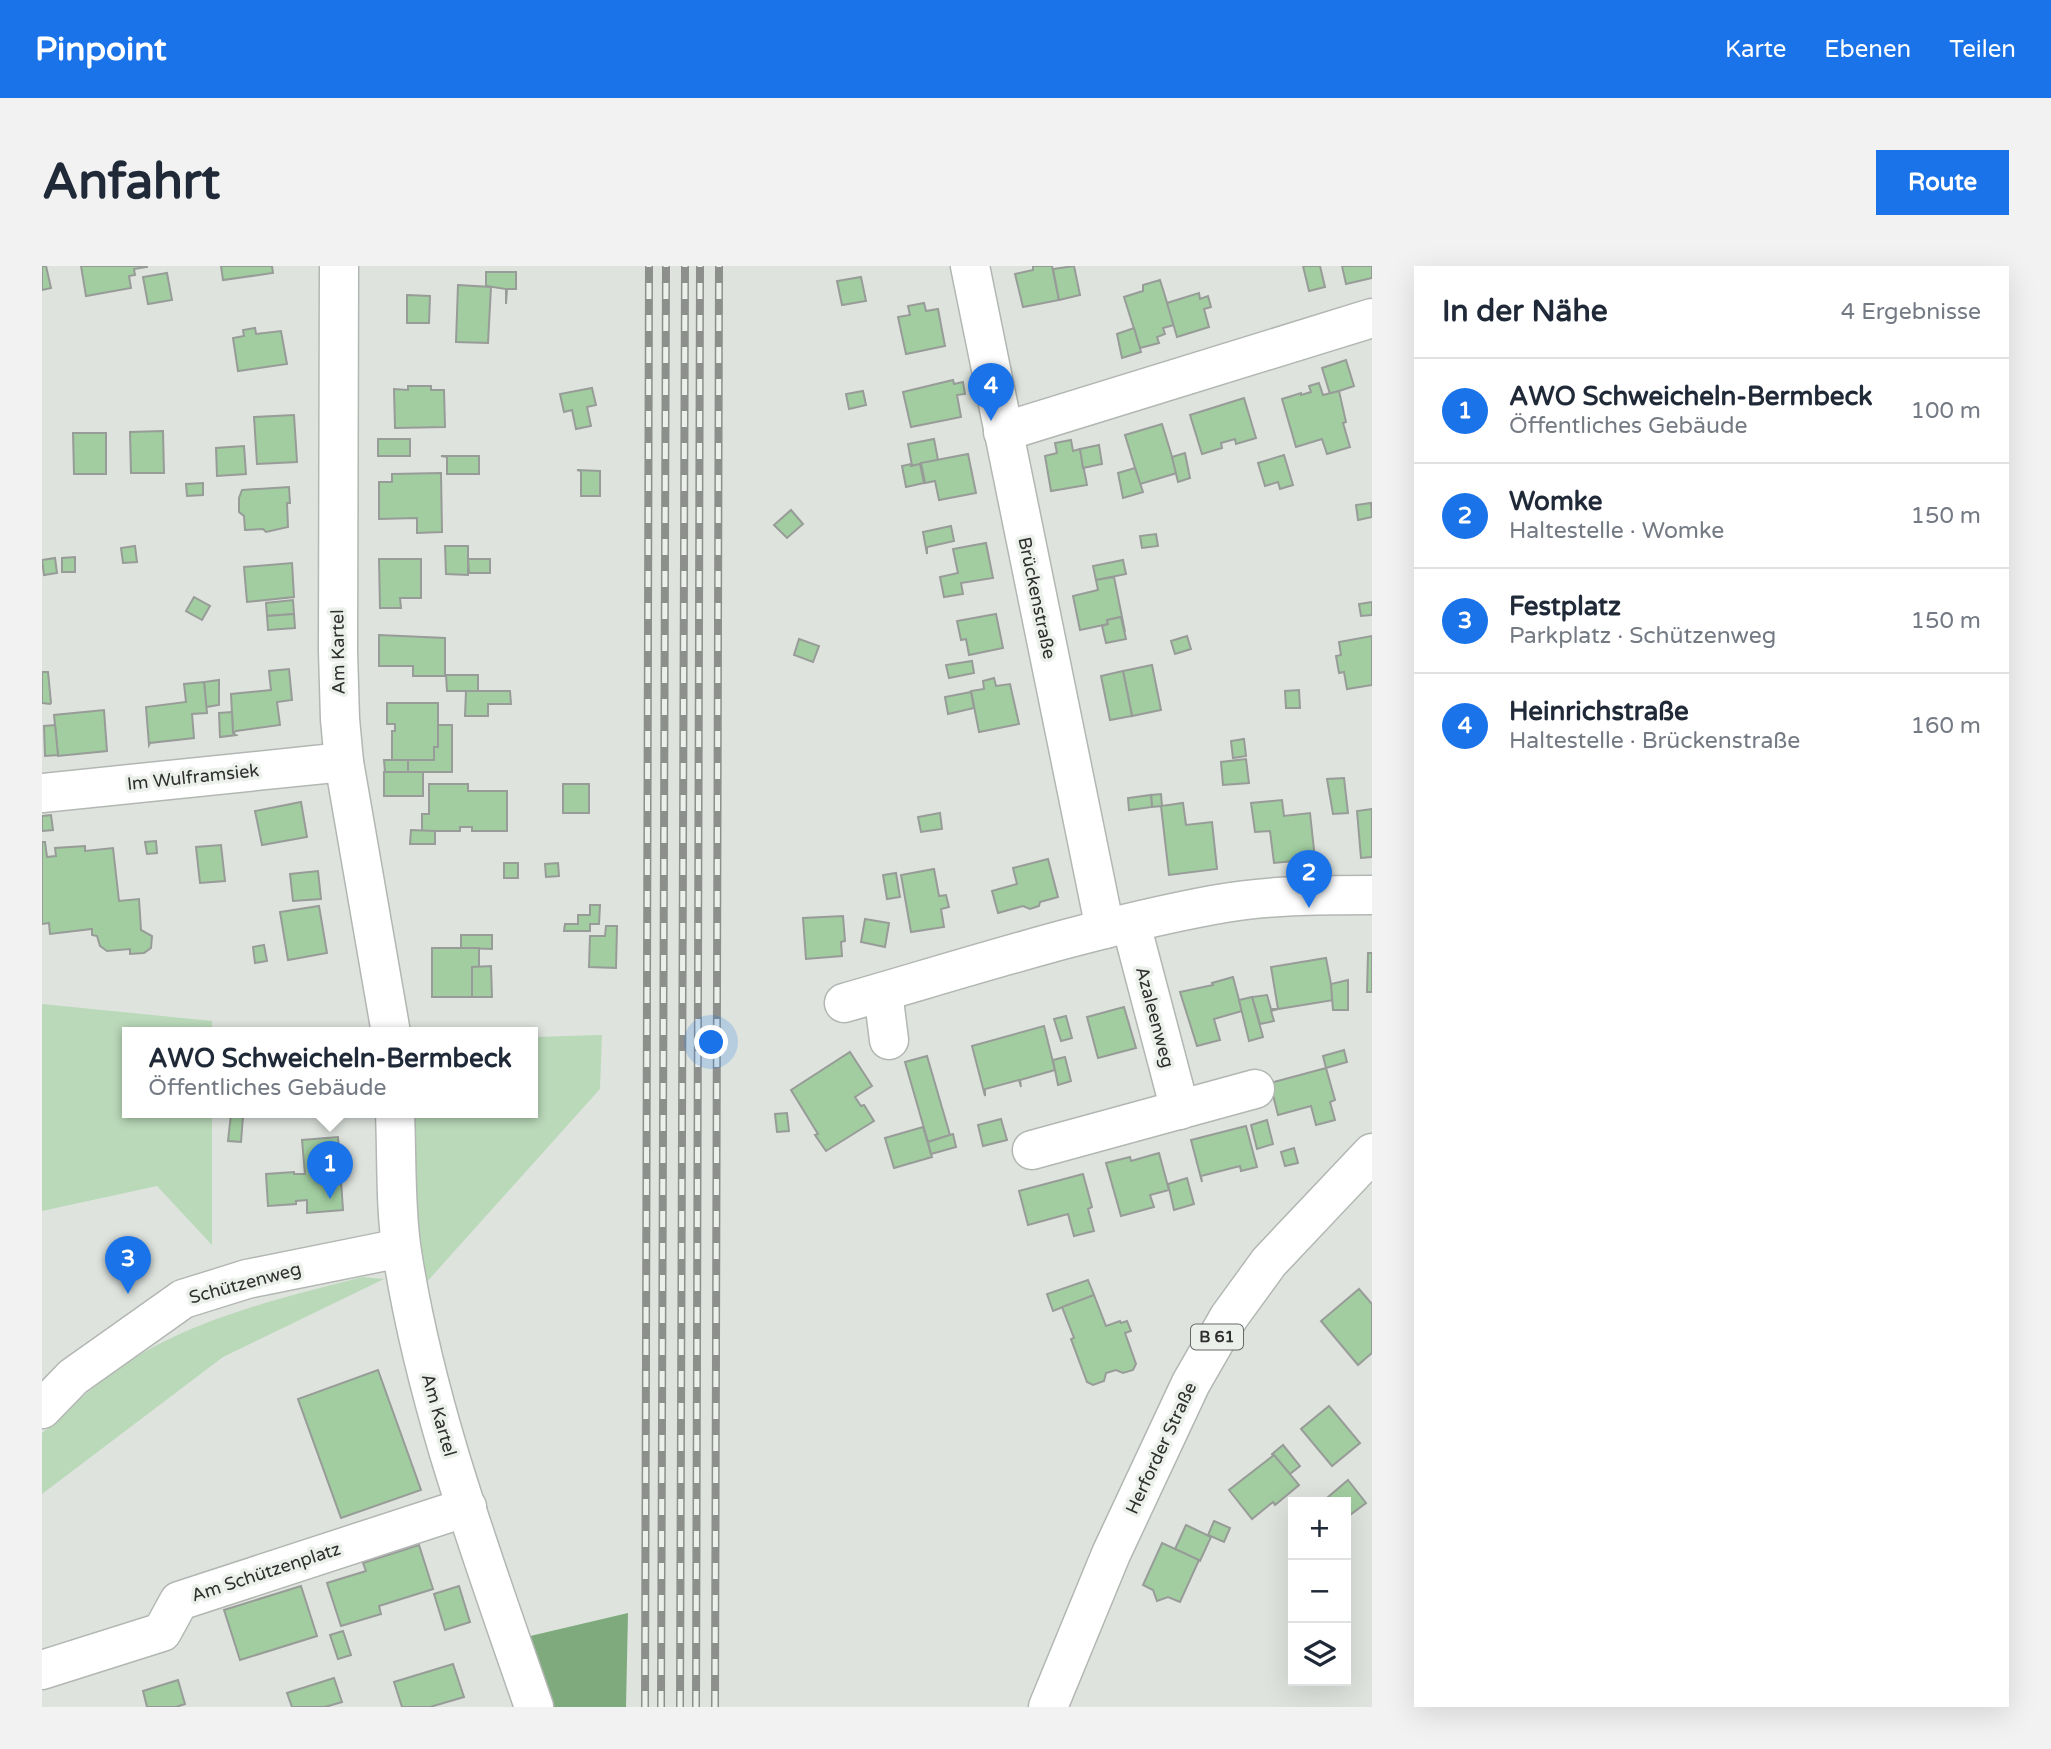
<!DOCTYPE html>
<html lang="de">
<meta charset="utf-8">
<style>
:root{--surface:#fff;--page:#f2f2f3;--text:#1f2937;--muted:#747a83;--line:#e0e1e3;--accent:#1a73e8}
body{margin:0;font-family:"Varela Round",sans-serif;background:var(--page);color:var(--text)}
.controls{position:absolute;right:21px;bottom:21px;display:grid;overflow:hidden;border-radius:0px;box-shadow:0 7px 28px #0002}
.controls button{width:63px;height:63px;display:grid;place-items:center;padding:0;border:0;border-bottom:2px solid var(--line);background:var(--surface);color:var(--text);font:35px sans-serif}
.you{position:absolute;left:670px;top:777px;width:24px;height:24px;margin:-18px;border:5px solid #fff;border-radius:50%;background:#1a73e8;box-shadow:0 0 0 10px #1a73e833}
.badge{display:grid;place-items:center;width:46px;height:46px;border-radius:50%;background:var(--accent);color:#fff;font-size:23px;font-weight:700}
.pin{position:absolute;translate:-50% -58px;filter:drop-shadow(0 2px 4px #0008)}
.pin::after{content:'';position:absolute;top:37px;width:24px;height:21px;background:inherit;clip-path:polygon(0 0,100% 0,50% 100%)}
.popup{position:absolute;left:80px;top:761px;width:416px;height:91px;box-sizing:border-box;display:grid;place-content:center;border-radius:0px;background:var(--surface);filter:drop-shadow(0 2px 5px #0005);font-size:23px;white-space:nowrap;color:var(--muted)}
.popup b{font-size:26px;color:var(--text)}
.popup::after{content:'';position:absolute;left:50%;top:100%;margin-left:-14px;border:14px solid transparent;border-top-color:var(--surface)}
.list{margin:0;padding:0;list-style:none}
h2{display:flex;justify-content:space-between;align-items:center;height:91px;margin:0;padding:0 28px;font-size:30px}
h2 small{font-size:23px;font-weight:400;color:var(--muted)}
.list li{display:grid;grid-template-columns:46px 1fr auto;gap:21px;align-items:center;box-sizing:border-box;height:105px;padding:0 28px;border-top:2px solid var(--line)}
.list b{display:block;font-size:26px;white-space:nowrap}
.list p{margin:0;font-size:23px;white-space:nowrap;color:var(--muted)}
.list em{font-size:23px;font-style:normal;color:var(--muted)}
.icon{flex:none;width:38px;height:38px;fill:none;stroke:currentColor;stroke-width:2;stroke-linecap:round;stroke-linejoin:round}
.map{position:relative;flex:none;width:1330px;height:1441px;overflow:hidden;border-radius:0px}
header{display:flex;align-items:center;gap:42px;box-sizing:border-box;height:98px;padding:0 35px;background:var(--accent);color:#fff}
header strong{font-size:33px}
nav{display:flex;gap:38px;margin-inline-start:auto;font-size:24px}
.intro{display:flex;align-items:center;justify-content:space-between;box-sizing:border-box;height:168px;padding:0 42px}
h1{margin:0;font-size:49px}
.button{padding:18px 32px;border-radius:0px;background:var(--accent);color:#fff;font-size:24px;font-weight:700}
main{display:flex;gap:42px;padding:0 42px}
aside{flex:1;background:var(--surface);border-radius:0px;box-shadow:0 7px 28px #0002}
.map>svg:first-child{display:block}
.green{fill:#bad9b9}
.forest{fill:#7faa7e}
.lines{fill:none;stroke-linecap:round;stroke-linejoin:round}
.stream{stroke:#aa8dc0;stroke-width:8}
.building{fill:#a1cda0;stroke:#989c98;stroke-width:2}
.minor-casing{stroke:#b3b7b3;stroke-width:41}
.major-casing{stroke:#b3b7b3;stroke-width:41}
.minor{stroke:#fff;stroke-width:38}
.major{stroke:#fff;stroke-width:38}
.rail-casing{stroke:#8c8f8c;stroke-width:8}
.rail{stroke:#ecf0eb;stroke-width:5;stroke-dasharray:16;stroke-linecap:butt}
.labels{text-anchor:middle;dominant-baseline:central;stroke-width:7;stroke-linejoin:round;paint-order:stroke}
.shield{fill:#ecf0eb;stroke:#676967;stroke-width:2}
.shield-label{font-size:16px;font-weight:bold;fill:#2e2f2e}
.street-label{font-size:18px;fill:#2e2f2e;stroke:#ecf0eb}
</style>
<header>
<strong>Pinpoint</strong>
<nav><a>Karte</a><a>Ebenen</a><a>Teilen</a></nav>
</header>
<div class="intro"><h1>Anfahrt</h1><a class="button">Route</a></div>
<main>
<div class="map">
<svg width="1330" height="1441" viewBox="0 0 1330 1441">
<rect width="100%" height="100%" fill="#dee3de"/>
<g class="green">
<polygon points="0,738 170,755 170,767 85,767 85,847 170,847 170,979 115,920 0,945"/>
<polygon points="560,769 558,823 382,1019 375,963 371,847 491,847 491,771"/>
<path d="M321,1011L342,1013L181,1091L0,1228V1167C24,1146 48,1122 74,1104C145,1054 238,1032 321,1011Z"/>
</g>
<polygon class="forest" points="586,1347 584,1441 508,1441 484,1371"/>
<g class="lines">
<polyline class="stream" points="491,781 492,781"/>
</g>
<g class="building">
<polygon points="0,0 4,0 9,22 0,24"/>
<polygon points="39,0 105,0 105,1 92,3 93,9 87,10 89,22 44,30"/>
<polygon points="179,0 230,0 231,7 181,14"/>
<polygon points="991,0 1010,0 1017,34 981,41 973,8 991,4"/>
<polygon points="1032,0 1038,29 1017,34 1011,3"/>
<polygon points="1261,0 1278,0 1283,21 1267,25"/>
<polygon points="1300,0 1330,0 1330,12 1304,18"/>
<polygon points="444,6 474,6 474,23 465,23 464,38 464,23 444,20"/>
<polygon points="125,7 130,34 106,38 101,11"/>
<polygon points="819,11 824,35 800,39 795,15"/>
<polygon points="1118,14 1132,59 1121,62 1123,68 1115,71 1117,77 1098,82 1082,31 1101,25 1101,19"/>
<polygon points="416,19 449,21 446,77 414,76"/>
<polygon points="1157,27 1158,33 1166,30 1169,41 1162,43 1167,61 1135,71 1125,37"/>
<polygon points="365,29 388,30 387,57 365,57"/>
<polygon points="882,37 884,45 896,43 903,80 864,88 856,51 868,49 866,40"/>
<polygon points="213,62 214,68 239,65 245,98 196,105 191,72 202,70 201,64"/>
<polygon points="1092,62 1099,86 1080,92 1075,68"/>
<polygon points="1304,94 1312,120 1288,128 1280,102"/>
<polygon points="911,114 912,118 921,116 923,128 915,129 919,151 869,161 861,126"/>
<polygon points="1277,117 1281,129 1297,125 1304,156 1301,157 1308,181 1285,188 1280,173 1254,181 1240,133 1259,127 1259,129 1269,126 1267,120"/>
<polygon points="366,120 389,120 389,124 402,124 403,161 353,162 352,123 366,124"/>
<polygon points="550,122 554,139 545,141 549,160 534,163 530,144 522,146 518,128"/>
<polygon points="821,125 824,139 807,143 804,128"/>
<polygon points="1202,132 1214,172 1194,178 1193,173 1179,177 1180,182 1160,188 1148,149"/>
<polygon points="252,149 255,196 215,198 212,151"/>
<polygon points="1120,158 1135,207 1098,218 1083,169"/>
<polygon points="121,165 122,207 89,207 88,166"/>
<polygon points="31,167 64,167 64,208 32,208"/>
<rect x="336" y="173" width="32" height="17"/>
<polygon points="892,173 896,194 870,200 866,178"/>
<polygon points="1029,174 1031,185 1038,183 1045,219 1009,225 1003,190 1015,187 1013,177"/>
<polygon points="1057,179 1060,198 1041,202 1038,183"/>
<polygon points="202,180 204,208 175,210 174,182"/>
<polygon points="1143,187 1148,212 1136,216 1130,191"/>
<polygon points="926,188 934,227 897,234 893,215 883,217 879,197"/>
<polygon points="1242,189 1251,219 1238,223 1236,216 1223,220 1216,197"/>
<polygon points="399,190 437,190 437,208 405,208 405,191"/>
<polygon points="869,198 869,200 878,198 882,217 864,221 860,200"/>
<polygon points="1093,202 1101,226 1081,232 1076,207"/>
<polygon points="535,204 558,205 558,230 539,230 539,205"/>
<polygon points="399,207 400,266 375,267 375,252 337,253 337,216 350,216 350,208"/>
<polygon points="161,217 161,229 145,230 144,218"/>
<polygon points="247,221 248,237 245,237 246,261 224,266 221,263 203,264 202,250 197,246 197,232 200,224"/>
<polygon points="1329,237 1330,251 1316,254 1314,239"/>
<polygon points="749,244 761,258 745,272 732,259"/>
<polygon points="909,260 912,275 885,281 885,288 881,266"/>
<polygon points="1114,268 1116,280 1100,282 1098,270"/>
<polygon points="944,277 951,312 919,317 921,328 902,331 898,311 916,307 911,283"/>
<polygon points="93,280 95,296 81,297 79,282"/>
<polygon points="403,280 426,280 426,309 404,308"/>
<polygon points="33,291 33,306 20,306 20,292"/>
<polygon points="13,292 15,307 2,309 0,294"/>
<polygon points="337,293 379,293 379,332 358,332 359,342 338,342"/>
<polygon points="426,293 448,293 448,307 427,307"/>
<polygon points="1081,294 1084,308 1054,314 1051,300"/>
<polygon points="250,297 252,331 205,336 202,301"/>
<polygon points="1072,311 1083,366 1079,351 1065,354 1066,358 1038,364 1031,330 1056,324 1054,314"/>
<polygon points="152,331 168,340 160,354 144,345"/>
<polygon points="251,334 252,348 225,350 224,337"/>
<polygon points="1330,336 1330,349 1319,350 1317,338"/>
<polygon points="252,348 253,362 226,364 225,350"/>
<polygon points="954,348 961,382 927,389 924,373 919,374 915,355"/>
<polygon points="1079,351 1084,373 1064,377 1060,360 1066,358 1065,354"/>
<polygon points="337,369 403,372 403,410 371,410 371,400 337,400"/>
<polygon points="1145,370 1149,383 1133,388 1129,375"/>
<polygon points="1330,370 1330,419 1305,423 1302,406 1297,407 1294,390 1299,389 1297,376"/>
<polygon points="757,373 777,380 771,396 752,389"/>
<polygon points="930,395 932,407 907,412 904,399"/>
<polygon points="1110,399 1119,444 1090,450 1081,405"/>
<polygon points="247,403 250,434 235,436 238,459 194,465 191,467 189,428 229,424 227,405"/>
<polygon points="1081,405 1090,450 1068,454 1059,410"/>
<polygon points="0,406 6,406 9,437 8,438 0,437"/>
<polygon points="404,409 436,409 436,425 405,425"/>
<polygon points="952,412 954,420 968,418 977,458 937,466 929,425 942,423 941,415"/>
<polygon points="177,414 177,439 164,441 162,416"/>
<polygon points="162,416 165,447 150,448 152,472 108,477 107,479 104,441 144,436 142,418"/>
<polygon points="1257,424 1258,442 1244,442 1243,425"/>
<polygon points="424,425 468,425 469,438 446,438 446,450 423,450"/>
<polygon points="929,426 932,442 906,448 903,431"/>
<polygon points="345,437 396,437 396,481 392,481 392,494 350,494 350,465 353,465 353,458 345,458"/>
<polygon points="62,444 65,485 16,490 12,449"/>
<polygon points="190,446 191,467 194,469 178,471 177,447"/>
<polygon points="13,459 16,489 3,490 2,460"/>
<polygon points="396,459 410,459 410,506 366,506 366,494 392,494 392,481 396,481"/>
<polygon points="1202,473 1204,490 1191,492 1189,475"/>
<polygon points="1204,493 1207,517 1181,519 1179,496"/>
<polygon points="342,494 366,494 366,506 343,506"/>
<rect x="342" y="506" width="39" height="24"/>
<polygon points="1302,512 1306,547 1291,548 1285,513"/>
<polygon points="387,518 426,518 426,525 465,525 465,565 430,565 430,561 418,561 418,565 380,565 380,548 387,548"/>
<rect x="521" y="518" width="26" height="29"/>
<polygon points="1119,528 1120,540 1110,541 1109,529"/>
<polygon points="1109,529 1110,541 1087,544 1086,532"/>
<polygon points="1240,534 1242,550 1268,547 1273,593 1232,597 1228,565 1213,566 1209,537"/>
<polygon points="259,536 265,571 220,579 213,545"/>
<polygon points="1141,537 1144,559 1170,556 1175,603 1127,609 1119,540"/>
<polygon points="1330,543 1330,591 1319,592 1315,545"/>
<polygon points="898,547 900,563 879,566 876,551"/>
<polygon points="9,549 11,564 0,565 0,550"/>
<polygon points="369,564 393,565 393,578 368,578"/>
<polygon points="114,575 115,587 105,588 103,576"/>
<polygon points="0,576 3,576 5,591 14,590 13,582 43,580 43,585 71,582 77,635 97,633 99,664 110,670 109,682 102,687 88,688 88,683 65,685 58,680 55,670 50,669 50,663 8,668 7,657 0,658"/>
<polygon points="179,579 183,615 158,617 154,581"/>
<polygon points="1006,593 1016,631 998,636 997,640 988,643 981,640 956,647 950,625 975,618 971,602"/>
<rect x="462" y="597" width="14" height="15"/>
<polygon points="516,597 517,610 504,611 503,598"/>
<polygon points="892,603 897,630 904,629 907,641 899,643 902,661 869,666 859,609"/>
<polygon points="276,605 279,633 251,635 248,608"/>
<polygon points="854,607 858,631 845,633 841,609"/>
<polygon points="548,639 558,639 557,658 548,658 548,665 522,665 523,658 536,658 536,649 548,649"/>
<polygon points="277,640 285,687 246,694 238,646"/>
<polygon points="801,650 803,675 799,676 800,690 764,693 761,652"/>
<polygon points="823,653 847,657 843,681 819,676"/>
<polygon points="564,660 575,660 574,702 547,701 548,670 563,670"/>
<polygon points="419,669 450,669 450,683 419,682"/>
<polygon points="222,679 225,695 213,697 211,681"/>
<polygon points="390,682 437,682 437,701 430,701 430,731 390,731"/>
<polygon points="1326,687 1330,687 1330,726 1325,726"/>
<polygon points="1284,692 1292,734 1236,743 1229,701"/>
<polygon points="449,700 450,731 430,731 430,701"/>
<polygon points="1191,711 1200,745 1172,753 1178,774 1155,780 1138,726 1171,719 1170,717"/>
<polygon points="1306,714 1306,744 1291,744 1289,718"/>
<polygon points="1225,729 1229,743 1236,743 1229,745 1232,755 1218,758 1210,731"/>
<polygon points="1210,731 1221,771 1207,775 1197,734"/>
<polygon points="1082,741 1094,782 1056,792 1045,751"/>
<polygon points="1024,750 1030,772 1019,775 1012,753"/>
<polygon points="1002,760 1013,804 978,814 979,821 977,814 943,823 943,830 930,780"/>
<polygon points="1302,784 1305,796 1284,802 1281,790"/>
<polygon points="808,786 830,820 813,831 819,840 822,839 832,855 784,885 773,869 776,868 749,824"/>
<polygon points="885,790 908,869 886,876 863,796"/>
<polygon points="1023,791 1029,815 1016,819 1011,794"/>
<polygon points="1284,802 1293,834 1288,836 1293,854 1274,859 1269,840 1236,849 1228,817"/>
<polygon points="745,847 747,865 735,866 733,848"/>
<polygon points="189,848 201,850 199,876 186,875"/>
<polygon points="959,853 965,874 941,880 936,859"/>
<polygon points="1225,854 1231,878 1215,883 1209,859"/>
<polygon points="1204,860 1215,901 1199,905 1198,900 1159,910 1160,916 1149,874"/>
<polygon points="881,861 890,891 852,902 843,872"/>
<polygon points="911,868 914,881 889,888 886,876"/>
<polygon points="296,871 301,944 265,947 265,934 254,935 254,938 226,940 224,908 252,906 252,908 263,908 260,874"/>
<polygon points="1252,882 1256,897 1243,900 1239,886"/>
<polygon points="1117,887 1127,924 1108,929 1112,941 1079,950 1064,897 1088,891 1089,895"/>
<polygon points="1041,908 1050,941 1046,943 1052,965 1032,970 1026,948 986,959 977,925"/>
<polygon points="1145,912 1152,938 1132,944 1126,918"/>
<polygon points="1046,1014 1052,1029 1011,1045 1005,1028"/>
<polygon points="1317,1023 1330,1038 1330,1087 1316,1099 1279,1055"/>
<polygon points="1052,1029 1064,1060 1078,1055 1079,1057 1085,1055 1089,1065 1083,1067 1094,1098 1091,1104 1081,1107 1074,1104 1064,1107 1062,1115 1051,1119 1045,1116 1029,1073 1032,1072 1020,1041"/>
<polygon points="336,1104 379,1224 299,1252 256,1133"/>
<polygon points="1287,1140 1318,1177 1290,1200 1259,1163"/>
<polygon points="1241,1179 1258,1200 1248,1208 1230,1188"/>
<polygon points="1232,1189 1257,1219 1233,1239 1231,1236 1210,1253 1187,1224"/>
<polygon points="1306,1214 1324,1237 1304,1252 1304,1236 1288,1236 1285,1232"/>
<polygon points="1172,1255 1188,1262 1182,1276 1166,1269"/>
<polygon points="1144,1259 1169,1271 1158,1295 1133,1283"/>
<polygon points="1120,1277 1157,1294 1138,1336 1126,1331 1115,1335 1111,1324 1101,1319"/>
<polygon points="377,1279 391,1323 337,1340 339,1348 299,1360 285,1317 324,1305 321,1297"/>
<polygon points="259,1320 275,1370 198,1394 182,1344"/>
<polygon points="417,1320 428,1356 403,1364 392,1328"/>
<polygon points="301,1365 309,1389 296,1393 288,1369"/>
<polygon points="411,1398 422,1431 388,1441 360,1441 352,1416"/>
<polygon points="292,1412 300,1436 283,1441 250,1441 245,1427"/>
<polygon points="136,1414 143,1438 134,1441 105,1441 101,1425"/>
</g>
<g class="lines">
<g class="minor-casing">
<g id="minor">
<polyline points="297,0 296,385 298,453 302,496 349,767"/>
<polyline points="928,0 1063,663"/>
<polyline points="961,166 1330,52"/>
<polyline points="0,527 302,496"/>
<polyline points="1089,658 1138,844"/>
<polyline points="841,726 847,774"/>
<path d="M802,737C924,702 1047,662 1171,639C1223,629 1277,629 1330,629"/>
<path d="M353,847C355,891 353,943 360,986C384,1142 441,1292 492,1441"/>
<polyline points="990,884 1213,823"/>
<polyline points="0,1143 31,1111 141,1033 205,1013 359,982"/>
<polyline points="0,1404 120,1366 137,1335 425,1241"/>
</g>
</g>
<g class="major-casing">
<polyline id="major" points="1006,1441 1069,1288 1149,1117 1187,1051 1227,996 1330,887"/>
</g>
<use href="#minor" class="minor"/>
<use href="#major" class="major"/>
<g class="rail-casing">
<g id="rail">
<polyline points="603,1441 607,0"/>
<polyline points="619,1441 624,0"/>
<polyline points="638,1441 643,0"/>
<polyline points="654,1441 658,0"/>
<polyline points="673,1441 677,0"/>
</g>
</g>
<use href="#rail" class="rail"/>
</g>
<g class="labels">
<rect class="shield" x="1149" y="1058.5" width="52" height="25" rx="5"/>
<g class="shield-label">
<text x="1175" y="1071">B 61</text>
</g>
<g class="street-label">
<text transform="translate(995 332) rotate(78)">Brückenstraße</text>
<text transform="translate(296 386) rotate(-91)">Am Kartel</text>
<text transform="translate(151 511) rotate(-6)">Im Wulframsiek</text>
<text transform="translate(1113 751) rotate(75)">Azaleenweg</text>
<text transform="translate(203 1017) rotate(-15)">Schützenweg</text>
<text transform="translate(397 1149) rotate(74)">Am Kartel</text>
<text transform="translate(1119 1182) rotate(-65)">Herforder Straße</text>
<text transform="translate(224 1306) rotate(-18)">Am Schützenplatz</text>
</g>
</g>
</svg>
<div class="controls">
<button>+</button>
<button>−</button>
<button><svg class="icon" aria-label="layers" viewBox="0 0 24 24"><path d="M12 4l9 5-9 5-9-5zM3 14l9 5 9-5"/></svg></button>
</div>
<div class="you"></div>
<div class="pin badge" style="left:288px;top:933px">1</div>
<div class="popup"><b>AWO Schweicheln-Bermbeck</b>Öffentliches Gebäude</div>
<div class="pin badge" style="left:1267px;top:642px">2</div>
<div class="pin badge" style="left:86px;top:1028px">3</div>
<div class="pin badge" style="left:949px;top:155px">4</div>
</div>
<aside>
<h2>In der Nähe<small>4 Ergebnisse</small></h2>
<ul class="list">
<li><span class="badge">1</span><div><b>AWO Schweicheln-Bermbeck</b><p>Öffentliches Gebäude</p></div><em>100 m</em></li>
<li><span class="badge">2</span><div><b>Womke</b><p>Haltestelle · Womke</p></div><em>150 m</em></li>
<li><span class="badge">3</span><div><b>Festplatz</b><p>Parkplatz · Schützenweg</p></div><em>150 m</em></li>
<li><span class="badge">4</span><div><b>Heinrichstraße</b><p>Haltestelle · Brückenstraße</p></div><em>160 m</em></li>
</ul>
</aside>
</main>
